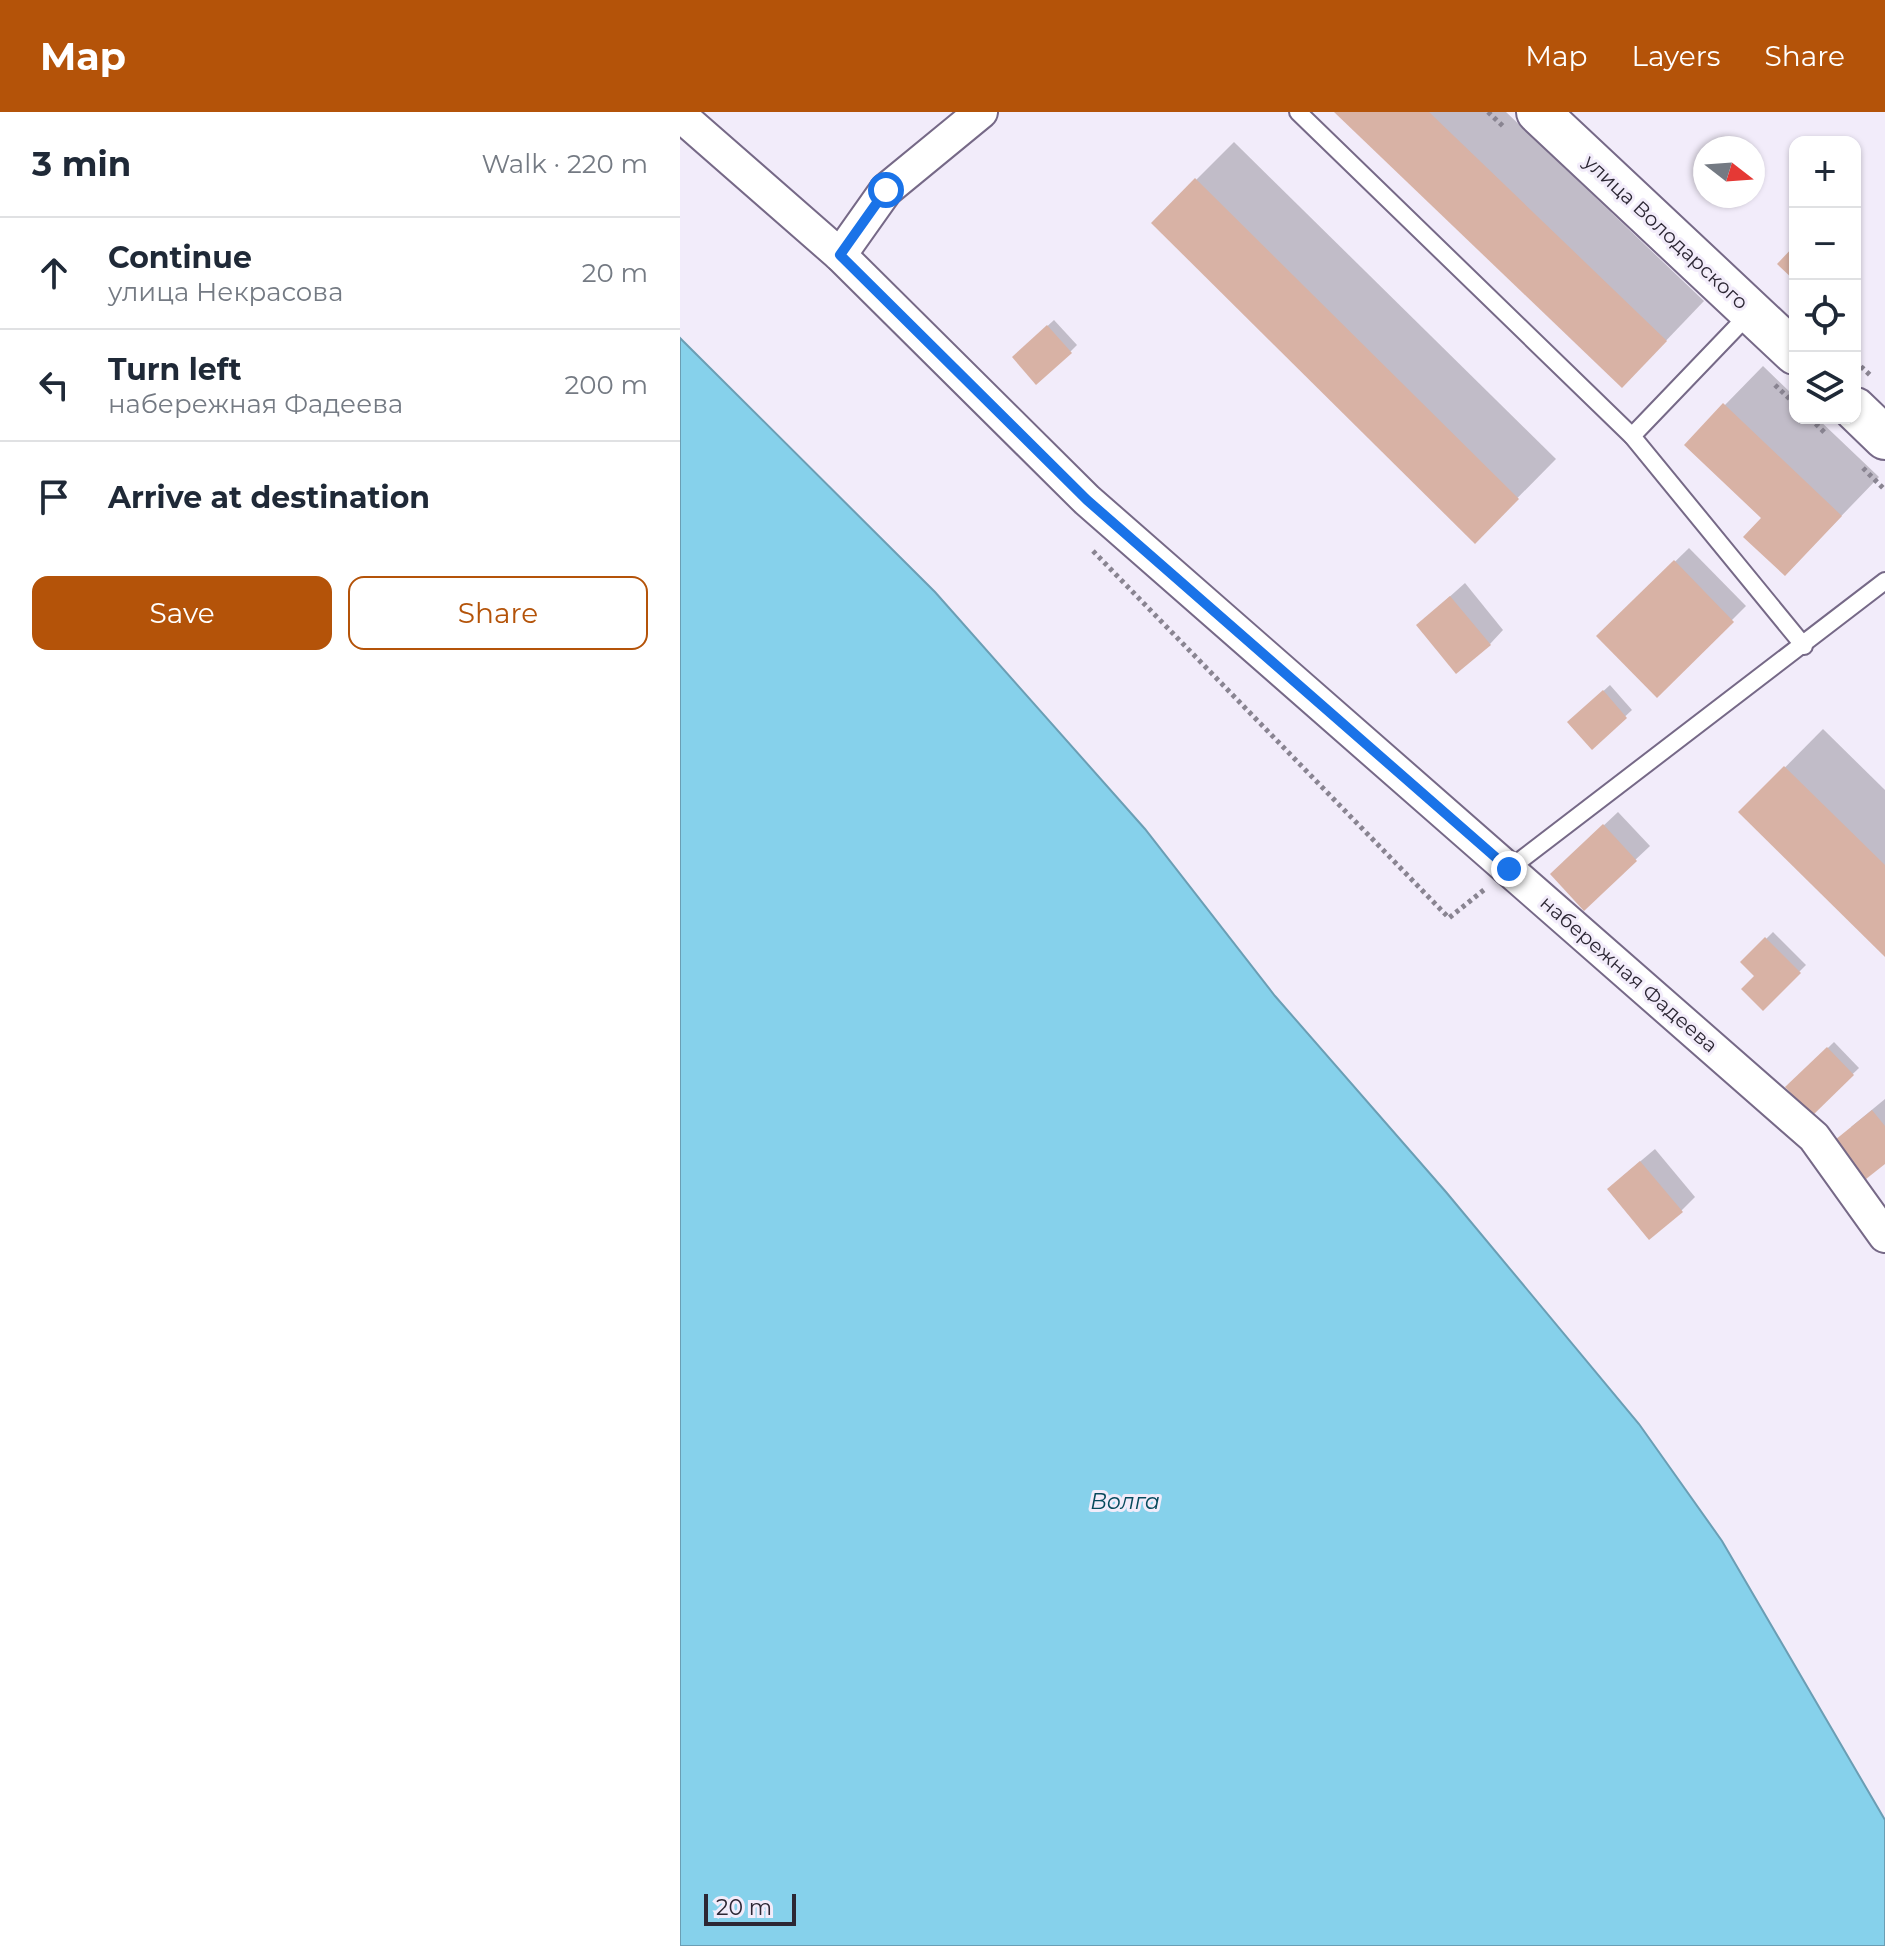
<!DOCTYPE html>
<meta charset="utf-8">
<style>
:root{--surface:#fff;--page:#f6f6f7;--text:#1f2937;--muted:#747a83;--line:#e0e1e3;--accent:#b45309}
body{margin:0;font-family:Montserrat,sans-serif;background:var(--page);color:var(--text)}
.controls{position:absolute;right:24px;top:24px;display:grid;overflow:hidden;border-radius:16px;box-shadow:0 2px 6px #0004}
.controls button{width:72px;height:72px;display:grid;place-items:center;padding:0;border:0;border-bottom:2px solid var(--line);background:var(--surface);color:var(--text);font:40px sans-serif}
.compass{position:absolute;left:1013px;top:24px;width:72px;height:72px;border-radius:50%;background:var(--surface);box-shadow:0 2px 6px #0004;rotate:107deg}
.scale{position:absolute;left:24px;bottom:20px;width:92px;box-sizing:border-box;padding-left:8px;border:4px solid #2c2734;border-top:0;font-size:22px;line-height:28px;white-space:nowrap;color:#2c2734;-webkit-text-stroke:6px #f2ecfa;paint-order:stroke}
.stop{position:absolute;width:24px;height:24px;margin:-18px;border:6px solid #1a73e8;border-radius:50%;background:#fff}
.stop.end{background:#1a73e8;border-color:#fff;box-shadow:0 2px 8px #0008}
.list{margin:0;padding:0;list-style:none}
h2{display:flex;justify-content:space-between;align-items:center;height:104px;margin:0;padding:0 32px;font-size:34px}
h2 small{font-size:26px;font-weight:400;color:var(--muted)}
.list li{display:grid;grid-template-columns:52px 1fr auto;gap:24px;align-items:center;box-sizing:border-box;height:112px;padding:0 32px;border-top:2px solid var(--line)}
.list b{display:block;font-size:30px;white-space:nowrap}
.list p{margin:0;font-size:26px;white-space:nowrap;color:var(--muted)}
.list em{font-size:26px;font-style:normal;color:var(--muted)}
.actions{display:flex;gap:16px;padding:24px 32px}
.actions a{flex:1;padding:18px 0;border:2px solid var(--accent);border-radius:16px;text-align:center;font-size:28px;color:var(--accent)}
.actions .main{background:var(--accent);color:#fff}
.icon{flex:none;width:44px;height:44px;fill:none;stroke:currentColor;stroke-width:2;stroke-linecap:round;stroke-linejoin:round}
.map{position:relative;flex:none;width:1205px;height:1834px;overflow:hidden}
header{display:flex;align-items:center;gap:48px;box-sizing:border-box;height:112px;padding:0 40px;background:var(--accent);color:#fff}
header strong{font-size:38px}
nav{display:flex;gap:44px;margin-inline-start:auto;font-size:28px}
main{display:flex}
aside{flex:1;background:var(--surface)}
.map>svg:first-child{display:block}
.water{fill:#86d1eb;stroke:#6b9eb4;stroke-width:2}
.shadow{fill:#0003}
.building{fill:#d8b2a5}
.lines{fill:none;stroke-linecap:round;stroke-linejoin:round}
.service-casing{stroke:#766987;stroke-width:20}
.minor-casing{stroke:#766987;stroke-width:36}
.tertiary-casing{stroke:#766987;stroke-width:46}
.path{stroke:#898491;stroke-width:5;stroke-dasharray:4 4;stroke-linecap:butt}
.service{stroke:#fff;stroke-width:16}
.minor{stroke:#fff;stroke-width:32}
.tertiary{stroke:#fff;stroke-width:42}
.route{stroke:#1a73e8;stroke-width:10}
.labels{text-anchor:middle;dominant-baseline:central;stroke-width:6;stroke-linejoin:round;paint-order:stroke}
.street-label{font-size:20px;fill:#2c2734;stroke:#f2ecfa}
.water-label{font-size:22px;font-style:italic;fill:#06495c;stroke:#f2ecfa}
</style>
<header>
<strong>Map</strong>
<nav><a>Map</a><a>Layers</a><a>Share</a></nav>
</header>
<main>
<aside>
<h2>3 min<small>Walk · 220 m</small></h2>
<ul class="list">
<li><svg class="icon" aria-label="ahead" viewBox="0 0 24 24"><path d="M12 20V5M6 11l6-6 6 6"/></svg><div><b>Continue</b><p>улица Некрасова</p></div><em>20 m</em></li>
<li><svg class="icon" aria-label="left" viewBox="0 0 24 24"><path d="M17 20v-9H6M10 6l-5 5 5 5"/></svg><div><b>Turn left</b><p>набережная Фадеева</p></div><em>200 m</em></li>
<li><svg class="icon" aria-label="arrive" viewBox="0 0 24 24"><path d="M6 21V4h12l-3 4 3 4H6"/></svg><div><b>Arrive at destination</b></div></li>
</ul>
<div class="actions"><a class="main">Save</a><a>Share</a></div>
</aside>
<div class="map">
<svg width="1205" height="1834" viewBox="0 0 1205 1834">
<rect width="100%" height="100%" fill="#f2ecfa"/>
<polygon class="water" points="0,226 255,480 465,717 595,884 766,1080 959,1312 1042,1429 1205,1708 1205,1834 0,1834"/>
<g class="shadow">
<polygon points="657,0 826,0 1024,189 980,235"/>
<polygon points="554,30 876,347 795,429 473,111"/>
<polygon points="374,208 397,233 390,240 334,245"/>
<polygon points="1083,254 1115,285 1115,306 1137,306 1199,365 1143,423 1084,406 1006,333"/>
<polygon points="1009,436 1066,494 977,583 919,524"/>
<polygon points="785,471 823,518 810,532 738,513"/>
<polygon points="930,573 952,598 912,635 896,604"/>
<polygon points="1143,617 1205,678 1205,842 1061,700"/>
<polygon points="938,700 970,734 904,796 887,748"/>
<polygon points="1093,820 1126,853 1083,896 1077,864 1063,850"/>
<polygon points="1154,930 1179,956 1132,1001 1108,975"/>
<polygon points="1205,987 1205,1050 1171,1015"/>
<polygon points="975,1037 1015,1085 1001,1099 943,1064"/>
</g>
<g class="building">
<polygon points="654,0 749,0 987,229 942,276"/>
<polygon points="515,66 839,387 795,432 471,111"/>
<polygon points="1115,133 1115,169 1097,152"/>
<polygon points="367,213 392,241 356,273 332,245"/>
<polygon points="1043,291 1162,404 1105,464 1063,425 1081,406 1004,333"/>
<polygon points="994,448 1054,510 977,586 916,524"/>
<polygon points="770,484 811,533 776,562 736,513"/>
<polygon points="923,578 947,606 912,638 887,610"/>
<polygon points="1104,654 1205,753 1205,845 1058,700"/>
<polygon points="923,712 957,749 904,799 870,762"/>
<polygon points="1085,825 1121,861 1083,899 1061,877 1074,864 1060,850"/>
<polygon points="1147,935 1174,963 1132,1004 1105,975"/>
<polygon points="1192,998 1205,1014 1205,1052 1186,1067 1155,1028"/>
<polygon points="960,1049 1003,1100 969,1128 927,1077"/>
</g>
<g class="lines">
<g class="service-casing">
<g id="service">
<polyline points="618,0 952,324 1124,534"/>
<polyline points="952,324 1070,201"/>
<polyline points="829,757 1205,469"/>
</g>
</g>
<g class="minor-casing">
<g id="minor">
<polyline points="0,3 160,143 407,388 1134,1025 1205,1124"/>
<polyline points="160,143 206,78 301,0"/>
</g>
</g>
<g class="tertiary-casing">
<g id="tertiary">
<polyline points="858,0 1115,241"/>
<polyline points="1175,297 1205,326"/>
</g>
</g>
<g class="path">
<polyline points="808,0 825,16"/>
<polyline points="1175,249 1190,263"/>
<polyline points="1095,273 1115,292"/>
<polyline points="1130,306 1146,322"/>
<polyline points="1183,356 1205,378"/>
<polyline points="413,439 769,806 805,777"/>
</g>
<use href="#service" class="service"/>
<use href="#minor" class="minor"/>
<use href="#tertiary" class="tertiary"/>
</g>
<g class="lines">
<polyline class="route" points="206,78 160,143 407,388 829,757"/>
</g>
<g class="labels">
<g class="street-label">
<text transform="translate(986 120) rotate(43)">улица Володарского</text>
<text transform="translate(949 862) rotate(41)">набережная Фадеева</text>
</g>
<g class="water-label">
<text x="445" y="1389">Волга</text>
</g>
</g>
</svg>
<div class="controls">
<button>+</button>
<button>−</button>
<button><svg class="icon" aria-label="locate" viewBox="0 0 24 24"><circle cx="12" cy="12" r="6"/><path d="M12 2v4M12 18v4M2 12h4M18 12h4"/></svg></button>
<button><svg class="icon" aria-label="layers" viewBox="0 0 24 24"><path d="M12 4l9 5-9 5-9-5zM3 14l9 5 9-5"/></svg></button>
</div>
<svg class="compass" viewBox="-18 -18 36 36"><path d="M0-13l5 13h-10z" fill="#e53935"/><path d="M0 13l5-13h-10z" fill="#747a83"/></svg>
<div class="scale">20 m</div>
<div class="stop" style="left:206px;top:78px"></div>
<div class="stop end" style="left:829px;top:757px"></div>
</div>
</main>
